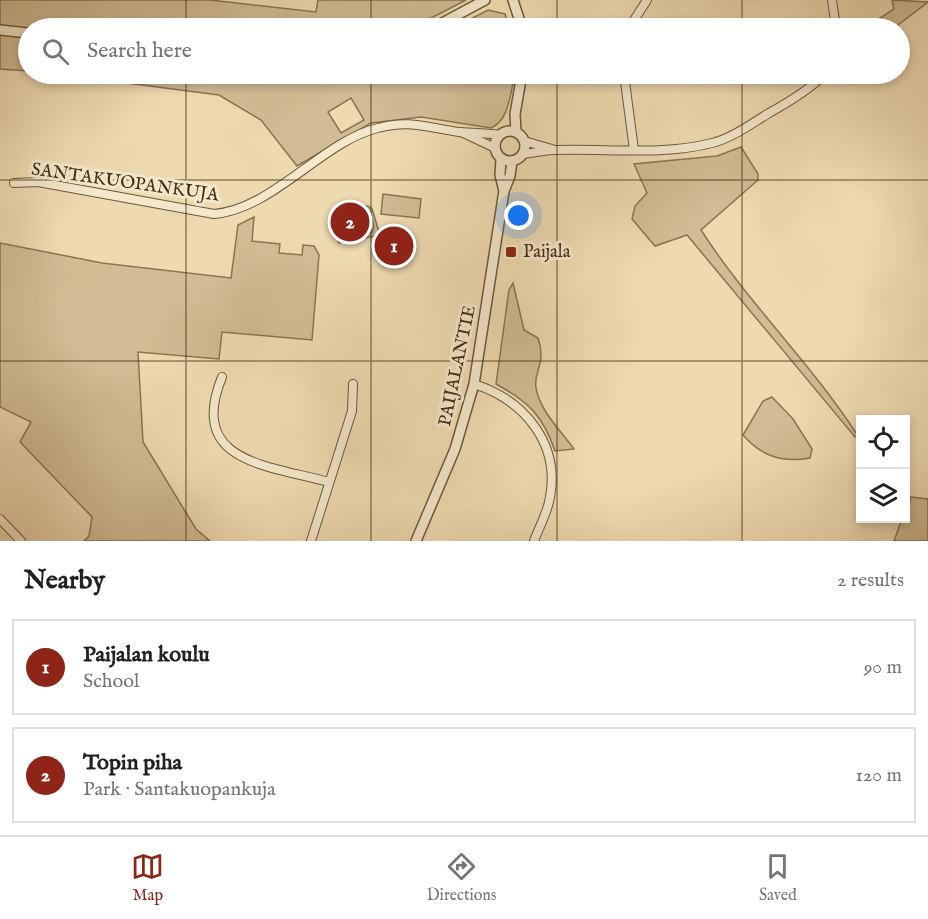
<!DOCTYPE html>
<meta charset="utf-8">
<style>
:root{--surface:#fff;--page:#f2f2f2;--text:#202124;--muted:#757577;--line:#e0e0e0;--accent:#8f2418}
body{margin:0;font-family:"IM FELL English",serif;background:var(--page);color:var(--text)}
.controls{position:absolute;right:18px;bottom:18px;display:grid;overflow:hidden;border-radius:0px;box-shadow:0 3px 9px #0003}
.controls button{width:54px;height:54px;display:grid;place-items:center;padding:0;border:0;border-bottom:2px solid var(--line);background:var(--surface);color:var(--text);font:30px sans-serif}
.you{position:absolute;left:519px;top:216px;width:21px;height:21px;margin:-15px;border:4px solid #fff;border-radius:50%;background:#1a73e8;box-shadow:0 0 0 9px #1a73e833}
.badge{display:grid;place-items:center;width:39px;height:39px;border-radius:50%;background:var(--accent);color:#fff;font-size:20px;font-weight:700}
.pin{position:absolute;translate:-50% -50%;border:3px solid #fff;box-shadow:0 2px 6px #0006}
.list{margin:0;padding:0;list-style:none}
h2{display:flex;justify-content:space-between;align-items:center;height:78px;margin:0;padding:0 24px;font-size:26px}
h2 small{font-size:20px;font-weight:400;color:var(--muted)}
.list li{display:grid;grid-template-columns:39px 1fr auto;gap:18px;align-items:center;box-sizing:border-box;height:96px;margin:0 12px 12px;padding:0 12px;border:2px solid var(--line);border-radius:0px}
.list b{display:block;font-size:22px;white-space:nowrap}
.list p{margin:0;font-size:20px;white-space:nowrap;color:var(--muted)}
.list em{font-size:20px;font-style:normal;color:var(--muted)}
.icon{flex:none;width:33px;height:33px;fill:none;stroke:currentColor;stroke-width:2;stroke-linecap:round;stroke-linejoin:round}
.map{position:relative;flex:none;width:928px;height:541px;overflow:hidden}
.search{position:absolute;background:var(--surface);box-shadow:0 3px 9px #0003;left:18px;right:18px;top:18px;height:66px;display:flex;align-items:center;gap:15px;box-sizing:border-box;padding:0 21px;border-radius:33px;color:var(--muted);font-size:22px}
.sheet{height:294px;background:var(--surface)}
nav{display:flex;justify-content:space-around;align-items:center;box-sizing:border-box;height:84px;border-top:2px solid var(--line);background:var(--surface);font-size:16px;color:var(--muted)}
nav a{display:grid;justify-items:center;gap:3px}
nav .on{color:var(--accent)}
.map>svg:first-child{display:block}
.green{fill:#d1bc95;stroke:#8a7452;stroke-width:1.5;fill-rule:evenodd}
.lines{fill:none;stroke-linecap:round;stroke-linejoin:round}
.minor-casing{stroke:#6d5837;stroke-width:10}
.tertiary-casing{stroke:#6d5837;stroke-width:12}
.minor{stroke:#f4e7cc;stroke-width:8}
.tertiary{stroke:#f4e7cc;stroke-width:9}
.grid{fill:none;stroke:#422c0e;stroke-width:1.5;stroke-opacity:0.55}
.poi-dot{fill:#8f2418;stroke:#f4e7cc;stroke-width:2}
.labels{text-anchor:middle;dominant-baseline:central;stroke-width:6;stroke-linejoin:round;paint-order:stroke}
.street-label{font-size:18px;fill:#422c0e;stroke:#f4e7cc}
.poi-label{font-size:18px;fill:#422c0e;stroke:#f4e7cc;text-anchor:start}
</style>
<div class="map">
<svg width="928" height="541" viewBox="0 0 928 541">
<rect width="100%" height="100%" fill="#eedab1"/>
<filter id="stains"><feTurbulence type="fractalNoise" baseFrequency=".00333" numOctaves="4"/><feColorMatrix values="0 0 0 0 .2 0 0 0 0 .09 0 0 0 0 .02 0 0 0 .5 -.17"/></filter>
<radialGradient id="worn" r=".72"><stop offset=".6" stop-color="#630" stop-opacity="0"/><stop offset="1" stop-color="#630" stop-opacity=".3"/></radialGradient>
<g class="green">
<polygon points="0,0 210,0 316,12 318,0 466,0 412,28 28,28 28,71 0,69"/>
<polygon points="892,0 928,2 894,28 865,28 894,9"/>
<polygon points="488,10 505,14 509,28 453,28"/>
<path d="M57,74H515C510,92 510,120 491,128L421,117L371,123L297,166L261,120L219,95ZM351,98L364,120L341,133L328,112Z"/>
<path d="M741,147L758,174V180L701,230C748,303 811,363 858,436L855,437L687,235L655,246L632,219L635,206L647,193L634,164L717,156Z"/>
<polygon points="383,194 421,199 419,218 381,214"/>
<path d="M368,206L372,209L380,235L339,243L334,233L331,213ZM365,211C371,214 376,226 372,232L350,237L339,234L337,217L340,232L362,228L360,212Z"/>
<polygon points="254,217 252,241 280,244 279,253 302,255 303,245 314,246 319,255 312,340 222,332 219,359 138,352 143,442 196,529 210,541 84,541 89,536 92,517 20,442 31,422 0,407 0,243 102,263 231,278 238,225"/>
<path d="M513,283L524,330L538,338C547,364 533,371 536,388C540,411 561,431 574,449L555,451C543,416 529,402 496,384L509,290Z"/>
<path d="M772,397L793,419L812,449L810,458C782,463 761,456 743,435L763,401Z"/>
<polygon points="911,497 928,499 928,541 894,541 902,519 906,518"/>
</g>
<g class="lines">
<g class="minor-casing">
<g id="minor">
<polyline points="832,0 836,28"/>
<polyline points="629,28 647,0"/>
<polyline points="624,74 634,150"/>
<polyline points="461,132 495,148"/>
<polyline points="524,141 552,149"/>
<path d="M523,154C534,153 544,150 555,150C607,148 661,156 712,143C732,138 751,124 769,113C789,102 809,90 825,74"/>
<path d="M14,183L38,182L214,214C273,209 323,141 378,128C410,119 428,128 459,132C473,133 486,133 500,135"/>
<path d="M222,377C187,463 268,465 329,482"/>
<path d="M474,384C524,400 560,443 550,497C548,512 539,527 534,541"/>
<polyline points="0,519 21,541"/>
<polyline points="311,541 352,411 353,384"/>
</g>
</g>
<g class="tertiary-casing">
<g id="tertiary">
<polyline points="513,0 522,28"/>
<polyline points="433,28 485,0"/>
<polyline points="0,30 28,33"/>
<circle cx="510" cy="146" r="15"/>
<polyline points="516,132 515,114 522,74"/>
<polyline points="501,159 500,175 504,191"/>
<polyline points="416,541 455,449 474,384 504,191 510,176 512,161"/>
</g>
</g>
<use href="#minor" class="minor"/>
<use href="#tertiary" class="tertiary"/>
</g>
<path class="grid" d="M186,0V28M371,0V28M557,0V28M742,0V28M186,74V541M371,74V541M557,74V541M742,74V541M0,180H928M0,361H928"/>
<rect class="poi-dot" x="505" y="246" width="12" height="12" rx="3"/>
<g class="labels">
<g class="street-label">
<text transform="translate(125 183) rotate(8)">SANTAKUOPANKUJA</text>
<text transform="translate(458 366) rotate(-78)">PAIJALANTIE</text>
</g>
<g class="poi-label">
<text x="523" y="252">Paijala</text>
</g>
</g>
<rect width="100%" height="100%" filter="url(#stains)"/>
<rect width="100%" height="100%" fill="url(#worn)"/>
</svg>
<div class="controls">
<button><svg class="icon" aria-label="locate" viewBox="0 0 24 24"><circle cx="12" cy="12" r="6"/><path d="M12 2v4M12 18v4M2 12h4M18 12h4"/></svg></button>
<button><svg class="icon" aria-label="layers" viewBox="0 0 24 24"><path d="M12 4l9 5-9 5-9-5zM3 14l9 5 9-5"/></svg></button>
</div>
<div class="you"></div>
<div class="pin badge" style="left:394px;top:246px">1</div>
<div class="pin badge" style="left:350px;top:222px">2</div>
<div class="search"><svg class="icon" aria-label="search" viewBox="0 0 24 24"><circle cx="10" cy="10" r="6"/><path d="M15 15l6 6"/></svg>Search here</div>
</div>
<section class="sheet">
<h2>Nearby<small>2 results</small></h2>
<ul class="list">
<li><span class="badge">1</span><div><b>Paijalan koulu</b><p>School</p></div><em>90 m</em></li>
<li><span class="badge">2</span><div><b>Topin piha</b><p>Park · Santakuopankuja</p></div><em>120 m</em></li>
</ul>
</section>
<nav>
<a class="on"><svg class="icon" aria-label="map" viewBox="0 0 24 24"><path d="M3 6l6-2 6 2 6-2v14l-6 2-6-2-6 2zM9 4v14M15 6v14"/></svg>Map</a>
<a><svg class="icon" aria-label="directions" viewBox="0 0 24 24"><path d="M12 3l9 9-9 9-9-9zM9 14v-3h6M13 9l2 2-2 2"/></svg>Directions</a>
<a><svg class="icon" aria-label="saved" viewBox="0 0 24 24"><path d="M7 4h10v16l-5-4-5 4z"/></svg>Saved</a>
</nav>
